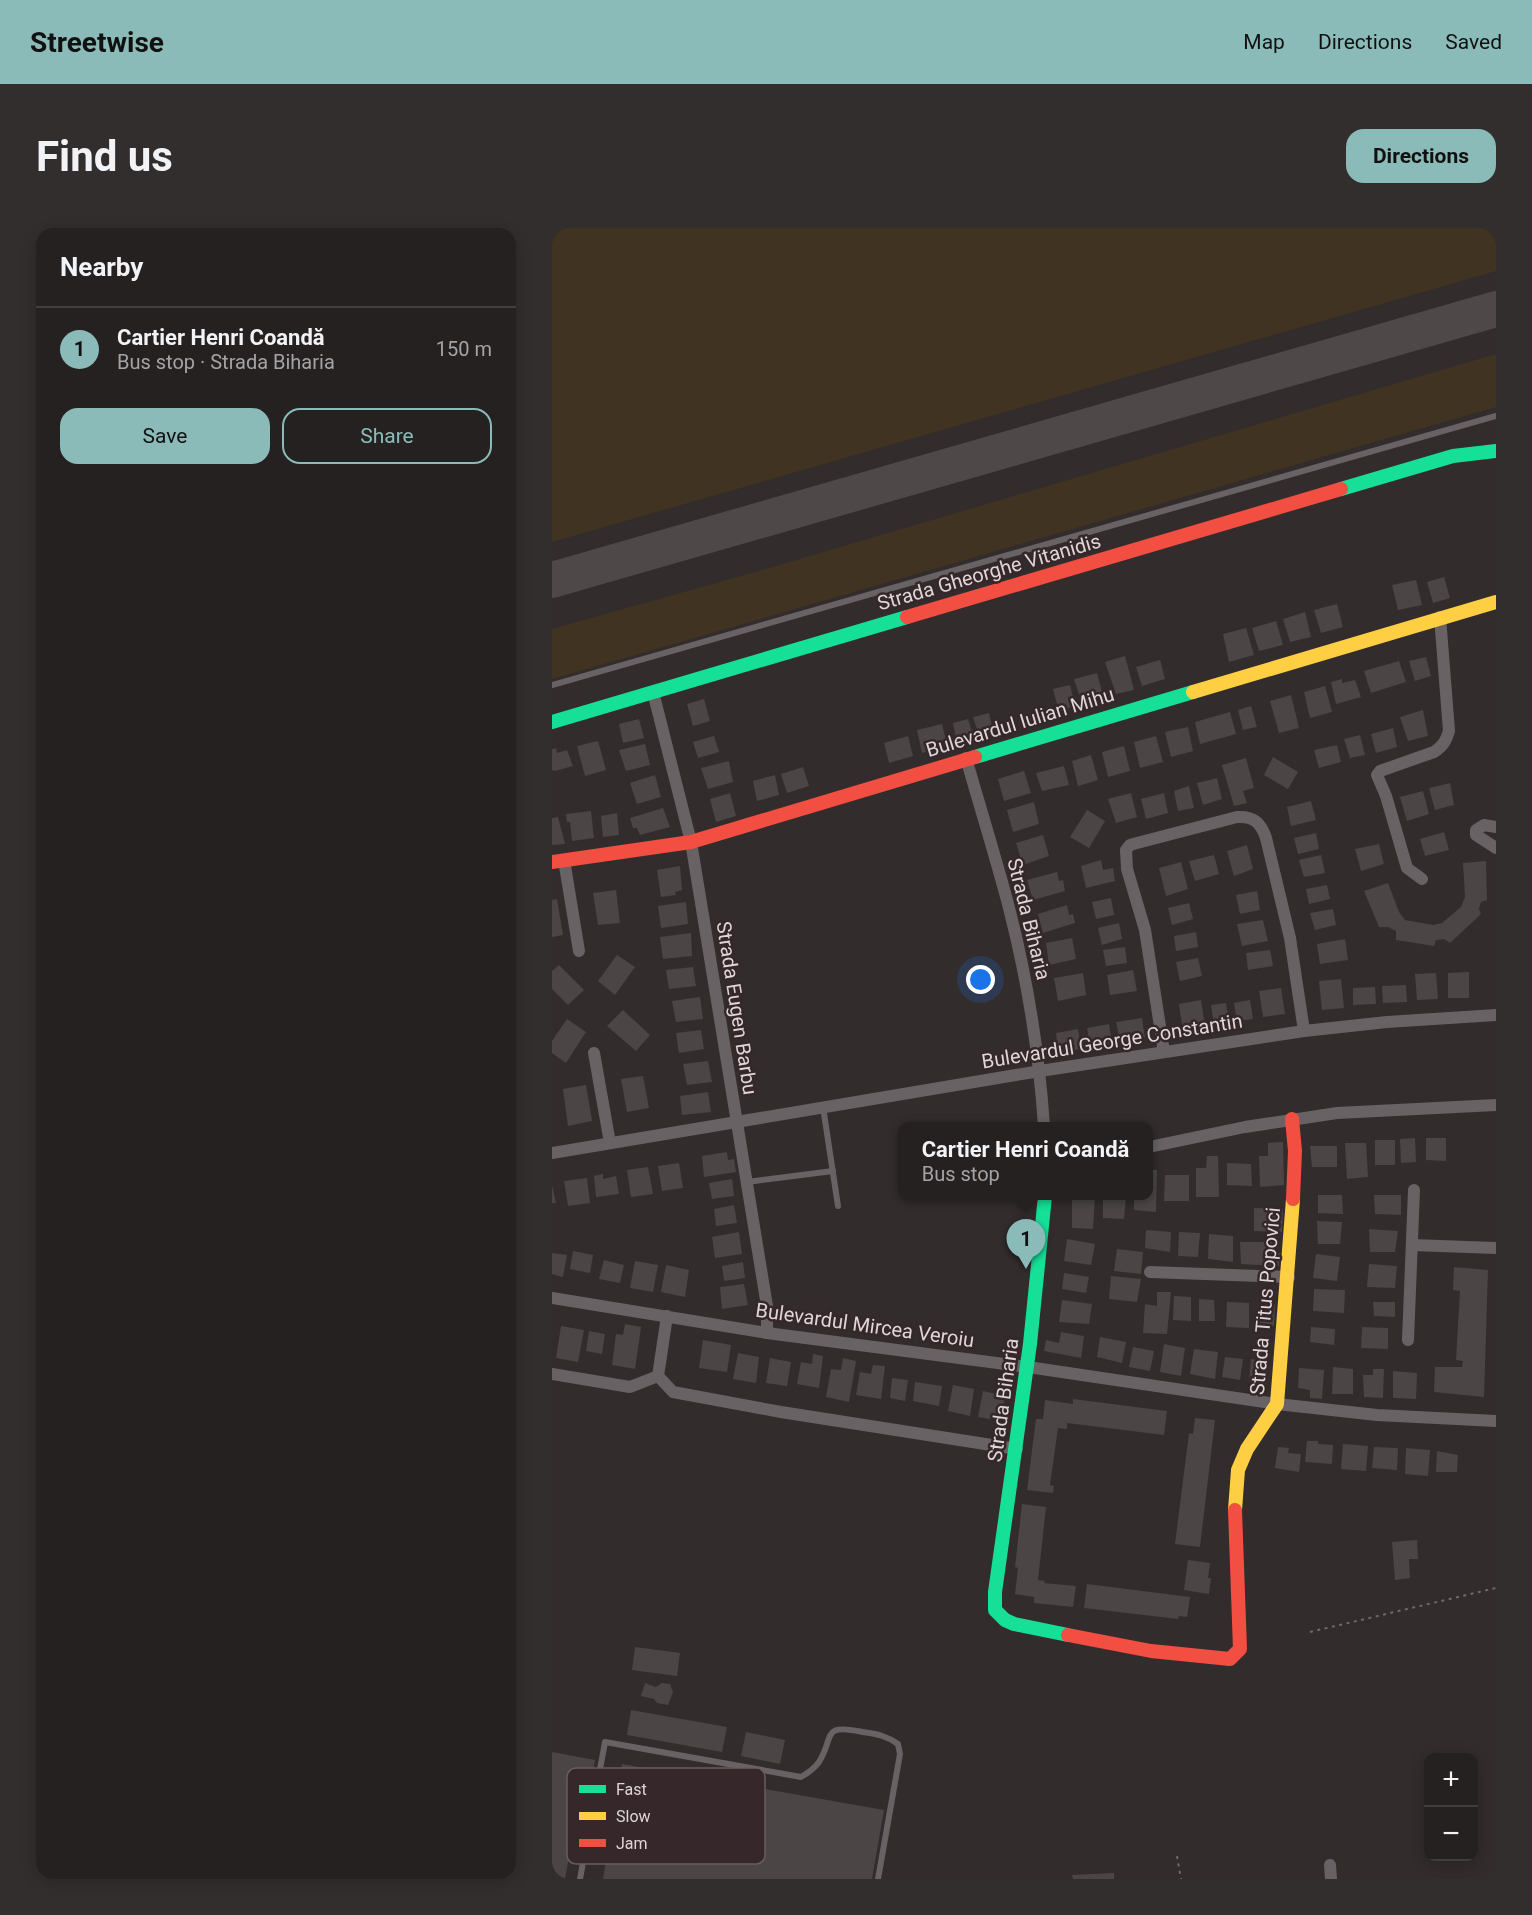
<!DOCTYPE html>
<meta charset="utf-8">
<style>
:root{--surface:#262121;--page:#322e2e;--text:#f1f3f6;--muted:#a4a3a5;--line:#423e3f;--accent:#8bbbb9}
body{margin:0;font-family:Roboto,sans-serif;background:var(--page);color:var(--text)}
.controls{position:absolute;right:18px;bottom:18px;display:grid;overflow:hidden;border-radius:12px;box-shadow:0 3px 15px #0003}
.controls button{width:54px;height:54px;display:grid;place-items:center;padding:0;border:0;border-bottom:2px solid var(--line);background:var(--surface);color:var(--text);font:30px sans-serif}
.you{position:absolute;left:429px;top:752px;width:21px;height:21px;margin:-15px;border:4px solid #fff;border-radius:50%;background:#1a73e8;box-shadow:0 0 0 9px #1a73e833}
.badge{display:grid;place-items:center;width:39px;height:39px;border-radius:50%;background:var(--accent);color:#111;font-size:20px;font-weight:700}
.pin{position:absolute;translate:-50% -50px;filter:drop-shadow(0 2px 3px #0008)}
.pin::after{content:'';position:absolute;top:32px;width:21px;height:18px;background:inherit;clip-path:polygon(0 0,100% 0,50% 100%)}
.popup{position:absolute;left:346px;top:894px;width:255px;height:78px;box-sizing:border-box;display:grid;place-content:center;border-radius:12px;background:var(--surface);filter:drop-shadow(0 2px 4px #0005);font-size:20px;white-space:nowrap;color:var(--muted)}
.popup b{font-size:22px;color:var(--text)}
.popup::after{content:'';position:absolute;left:50%;top:100%;margin-left:-12px;border:12px solid transparent;border-top-color:var(--surface)}
.list{margin:0;padding:0;list-style:none}
h2{display:flex;justify-content:space-between;align-items:center;height:78px;margin:0;padding:0 24px;font-size:26px}
h2 small{font-size:20px;font-weight:400;color:var(--muted)}
.list li{display:grid;grid-template-columns:39px 1fr auto;gap:18px;align-items:center;box-sizing:border-box;height:84px;padding:0 24px;border-top:2px solid var(--line)}
.list b{display:block;font-size:22px;white-space:nowrap}
.list p{margin:0;font-size:20px;white-space:nowrap;color:var(--muted)}
.list em{font-size:20px;font-style:normal;color:var(--muted)}
.actions{display:flex;gap:12px;padding:18px 24px}
.actions a{flex:1;padding:14px 0;border:2px solid var(--accent);border-radius:18px;text-align:center;font-size:21px;color:var(--accent)}
.actions .main{background:var(--accent);color:#111}
.map{position:relative;flex:none;width:944px;height:1651px;overflow:hidden;border-radius:18px}
header{display:flex;align-items:center;gap:36px;box-sizing:border-box;height:84px;padding:0 30px;background:var(--accent);color:#111}
header strong{font-size:28px}
nav{display:flex;gap:33px;margin-inline-start:auto;font-size:21px}
.intro{display:flex;align-items:center;justify-content:space-between;box-sizing:border-box;height:144px;padding:0 36px}
h1{margin:0;font-size:42px}
.button{padding:15px 27px;border-radius:18px;background:var(--accent);color:#111;font-size:21px;font-weight:700}
main{display:flex;gap:36px;padding:0 36px}
aside{flex:1;background:var(--surface);border-radius:18px;box-shadow:0 3px 15px #0003}
.map>svg:first-child{display:block}
.green{fill:#413321}
.lines{fill:none;stroke-linecap:round;stroke-linejoin:round}
.taxiway{stroke:#4e4848;stroke-width:36}
.building{fill:#4b4645}
.path{stroke:#6e696b;stroke-width:2;stroke-dasharray:3 4.5;stroke-linecap:butt}
.lane{stroke:#686265;stroke-width:6}
.street{stroke:#686265;stroke-width:12}
.fast{stroke:#16e098;stroke-width:14}
.slow{stroke:#ffcf43;stroke-width:14}
.jam{stroke:#f24e42;stroke-width:14}
.labels{text-anchor:middle;dominant-baseline:central;stroke-width:5;stroke-linejoin:round;paint-order:stroke}
.street-label{font-size:20px;fill:#dfd6d6;stroke:#36282a}
.key{fill:#36282a;stroke:#695c5e;stroke-width:1.5}
.key-label{font-size:16px;fill:#dfd6d6}
</style>
<header>
<strong>Streetwise</strong>
<nav><a>Map</a><a>Directions</a><a>Saved</a></nav>
</header>
<div class="intro"><h1>Find us</h1><a class="button">Directions</a></div>
<main>
<aside>
<h2>Nearby<small></small></h2>
<ul class="list">
<li><span class="badge">1</span><div><b>Cartier Henri Coandă</b><p>Bus stop · Strada Biharia</p></div><em>150 m</em></li>
</ul>
<div class="actions"><a class="main">Save</a><a>Share</a></div>
</aside>
<div class="map">
<svg width="944" height="1651" viewBox="0 0 944 1651">
<rect width="100%" height="100%" fill="#322c2c"/>
<g class="green">
<polygon points="0,0 944,0 944,43 0,314"/>
<polygon points="944,126 944,179 0,451 0,401 217,340"/>
</g>
<g class="lines">
<polyline class="taxiway" points="0,352 944,81"/>
</g>
<g class="building">
<polygon points="892,349 898,370 881,375 875,354"/>
<polygon points="864,352 870,377 846,382 840,357"/>
<polygon points="785,376 791,399 769,405 762,382"/>
<polygon points="753,384 759,409 738,414 731,391"/>
<polygon points="724,393 731,417 707,423 700,400"/>
<polygon points="694,400 702,427 677,434 671,406"/>
<polygon points="573,428 582,462 564,466 553,434"/>
<polygon points="874,429 879,448 863,453 857,433"/>
<polygon points="608,432 613,451 590,458 584,439"/>
<polygon points="847,433 854,454 819,465 812,443"/>
<polygon points="545,445 552,471 530,476 522,451"/>
<polygon points="790,451 790,455 803,452 809,469 784,476 779,454"/>
<polygon points="518,457 523,478 507,483 501,461"/>
<polygon points="773,458 780,484 758,490 752,464"/>
<polygon points="739,467 747,500 727,505 718,473"/>
<polygon points="152,471 158,493 141,498 135,476"/>
<polygon points="699,478 705,499 691,502 686,482"/>
<polygon points="871,482 876,508 856,513 848,489"/>
<polygon points="678,484 684,506 648,516 643,494"/>
<polygon points="437,485 441,503 427,507 421,489"/>
<polygon points="87,491 92,510 71,515 67,496"/>
<polygon points="416,491 422,510 405,515 401,495"/>
<polygon points="390,496 395,517 370,525 365,502"/>
<polygon points="636,499 641,523 619,529 613,504"/>
<polygon points="841,500 845,519 824,525 819,506"/>
<polygon points="808,507 813,527 798,530 792,511"/>
<polygon points="162,508 167,524 146,530 141,514"/>
<polygon points="356,508 361,528 337,535 332,515"/>
<polygon points="604,508 611,534 588,540 582,514"/>
<polygon points="46,513 54,542 33,548 25,518"/>
<polygon points="93,516 98,537 74,543 67,522"/>
<polygon points="785,517 789,534 767,540 762,522"/>
<polygon points="572,518 578,543 556,549 550,524"/>
<polygon points="4,520 5,525 15,522 21,538 3,543 0,542 0,521"/>
<polygon points="539,527 546,552 526,558 520,533"/>
<polygon points="721,529 746,544 736,561 712,547"/>
<polygon points="694,530 702,560 691,563 695,575 682,578 670,537"/>
<polygon points="177,533 181,554 156,561 149,540"/>
<polygon points="512,538 517,557 490,563 484,545"/>
<polygon points="251,539 257,558 235,565 229,546"/>
<polygon points="472,543 479,565 452,573 446,551"/>
<polygon points="103,547 109,569 85,576 78,555"/>
<polygon points="223,547 227,567 205,573 201,553"/>
<polygon points="665,550 670,571 651,577 645,555"/>
<polygon points="898,555 902,577 883,582 877,560"/>
<polygon points="637,558 642,580 626,583 622,563"/>
<polygon points="871,563 877,586 855,593 848,569"/>
<polygon points="178,565 184,588 164,594 158,571"/>
<polygon points="579,565 585,589 564,595 556,571"/>
<polygon points="612,565 616,585 594,591 589,571"/>
<polygon points="759,573 764,592 739,598 735,579"/>
<polygon points="482,574 487,596 461,604 455,582"/>
<polygon points="111,580 118,599 88,607 85,600 81,600 78,590"/>
<polygon points="535,582 553,593 537,620 518,609"/>
<polygon points="39,583 42,610 20,613 18,594 15,594 14,586"/>
<polygon points="65,585 67,607 51,609 49,588"/>
<polygon points="6,589 13,616 0,617 0,590"/>
<polygon points="892,604 897,622 873,628 868,611"/>
<polygon points="764,605 767,621 746,626 742,610"/>
<polygon points="491,607 497,628 471,637 464,615"/>
<polygon points="827,616 832,636 809,643 803,621"/>
<polygon points="695,617 701,641 682,648 675,623"/>
<polygon points="662,627 667,646 643,653 637,633"/>
<polygon points="769,627 773,645 752,649 747,632"/>
<polygon points="549,632 551,642 561,640 563,653 534,660 529,638"/>
<polygon points="934,633 935,672 929,674 927,681 929,686 898,715 892,711 884,712 882,718 844,712 844,703 836,699 827,699 812,663 836,655 847,684 853,692 881,697 890,695 909,679 913,669 911,635"/>
<polygon points="629,634 636,661 614,668 607,640"/>
<polygon points="128,638 130,662 123,664 124,667 109,669 105,642"/>
<polygon points="505,644 507,653 511,652 513,663 481,672 475,652"/>
<polygon points="775,657 778,671 757,676 754,661"/>
<polygon points="64,662 68,695 46,697 41,665"/>
<polygon points="705,663 708,682 688,686 684,667"/>
<polygon points="559,670 562,687 544,691 540,674"/>
<polygon points="5,671 11,707 0,709 0,672"/>
<polygon points="134,674 136,696 109,700 106,678"/>
<polygon points="637,675 641,691 620,697 616,680"/>
<polygon points="515,677 517,687 521,686 523,695 491,705 486,686"/>
<polygon points="781,681 784,697 763,702 758,685"/>
<polygon points="711,692 716,713 690,718 685,696"/>
<polygon points="567,695 570,711 550,717 546,700"/>
<polygon points="644,704 646,719 624,723 622,708"/>
<polygon points="139,705 140,728 111,731 108,709"/>
<polygon points="520,710 524,731 497,737 494,715"/>
<polygon points="793,711 796,732 768,736 765,716"/>
<polygon points="573,719 575,735 554,738 551,722"/>
<polygon points="718,722 721,738 696,742 694,725"/>
<polygon points="65,727 83,739 63,767 46,753"/>
<polygon points="646,730 650,748 628,753 624,734"/>
<polygon points="7,737 32,762 16,777 0,761 0,743"/>
<polygon points="141,739 144,758 117,761 114,742"/>
<polygon points="581,742 585,763 558,767 555,747"/>
<polygon points="917,744 917,770 896,770 896,745"/>
<polygon points="531,745 534,767 506,773 502,750"/>
<polygon points="884,745 886,771 865,772 863,746"/>
<polygon points="789,751 792,780 770,782 767,753"/>
<polygon points="854,757 855,774 831,775 830,758"/>
<polygon points="823,759 824,776 801,777 801,760"/>
<polygon points="729,760 733,786 711,789 707,763"/>
<polygon points="148,769 151,791 124,794 120,773"/>
<polygon points="649,772 653,798 631,803 627,776"/>
<polygon points="698,772 701,791 685,793 682,775"/>
<polygon points="674,775 677,795 662,797 659,777"/>
<polygon points="71,782 98,807 84,823 55,798"/>
<polygon points="590,790 593,810 568,813 564,794"/>
<polygon points="15,791 34,804 14,835 0,825 0,813"/>
<polygon points="557,796 560,815 538,818 535,800"/>
<polygon points="526,801 529,821 506,824 504,805"/>
<polygon points="149,802 152,821 127,825 124,805"/>
<polygon points="156,833 160,854 135,857 131,836"/>
<polygon points="91,848 97,880 75,884 69,851"/>
<polygon points="34,857 40,893 16,898 11,861"/>
<polygon points="156,864 159,884 130,887 128,868"/>
<polygon points="863,910 864,934 849,935 848,911"/>
<polygon points="874,910 894,910 894,933 874,932"/>
<rect x="823" y="912" width="20" height="25"/>
<polygon points="731,914 732,957 708,959 707,928 716,928 716,915"/>
<polygon points="793,915 814,915 816,949 795,951"/>
<polygon points="758,918 785,918 785,939 760,939"/>
<polygon points="175,924 176,932 182,931 184,944 152,949 150,928"/>
<polygon points="655,928 666,928 667,969 644,969 644,940 654,940"/>
<polygon points="127,935 131,960 110,963 106,938"/>
<polygon points="675,935 699,936 700,958 675,957"/>
<polygon points="96,939 101,966 79,969 75,942"/>
<polygon points="597,942 605,942 604,984 582,982 582,968 597,968"/>
<polygon points="51,946 51,951 64,948 67,966 44,969 42,948"/>
<polygon points="613,947 637,947 637,973 612,973"/>
<polygon points="35,950 38,975 16,978 12,953"/>
<polygon points="180,951 182,968 160,971 157,955"/>
<polygon points="0,957 4,975 0,975"/>
<polygon points="766,967 790,967 791,986 766,985"/>
<polygon points="822,967 849,967 849,987 823,986"/>
<polygon points="530,968 543,968 541,1001 520,1000 520,970 530,970"/>
<polygon points="551,968 574,968 572,991 551,990"/>
<polygon points="182,977 185,995 164,998 162,981"/>
<polygon points="702,980 731,981 730,1004 702,1003"/>
<polygon points="765,993 790,994 788,1016 766,1016"/>
<polygon points="817,1001 846,1003 843,1024 818,1024"/>
<polygon points="594,1002 619,1004 618,1024 593,1020"/>
<polygon points="187,1004 190,1026 163,1030 160,1009"/>
<polygon points="627,1004 648,1005 646,1029 626,1028"/>
<polygon points="657,1006 681,1008 681,1034 656,1031"/>
<polygon points="515,1011 543,1016 539,1037 512,1033"/>
<polygon points="688,1014 720,1014 720,1025 728,1025 727,1038 689,1036"/>
<polygon points="565,1021 591,1024 589,1046 562,1043"/>
<polygon points="21,1023 41,1027 38,1045 18,1041"/>
<polygon points="0,1025 15,1027 11,1049 0,1046"/>
<polygon points="764,1026 788,1029 785,1053 761,1050"/>
<polygon points="52,1032 72,1037 68,1055 47,1051"/>
<polygon points="83,1033 106,1037 101,1064 78,1060"/>
<polygon points="191,1034 193,1050 172,1053 170,1038"/>
<polygon points="817,1036 845,1038 843,1060 815,1059"/>
<polygon points="114,1037 137,1042 133,1069 109,1064"/>
<polygon points="902,1039 936,1042 932,1169 882,1164 883,1139 910,1139 911,1133 904,1132 908,1063 901,1062"/>
<polygon points="512,1045 537,1049 534,1065 510,1061"/>
<polygon points="559,1048 589,1051 585,1074 557,1071"/>
<polygon points="192,1056 196,1077 170,1081 168,1059"/>
<polygon points="762,1061 793,1062 792,1085 761,1083"/>
<polygon points="605,1064 619,1064 615,1106 591,1105 593,1076 605,1078"/>
<polygon points="622,1068 639,1069 639,1093 621,1092"/>
<polygon points="647,1071 662,1072 663,1093 647,1093"/>
<polygon points="510,1072 540,1076 537,1096 507,1094"/>
<polygon points="675,1074 697,1075 697,1100 674,1099"/>
<polygon points="821,1074 843,1074 843,1089 822,1088"/>
<polygon points="708,1075 723,1076 722,1098 708,1098"/>
<polygon points="73,1096 89,1099 83,1141 60,1137 64,1106 71,1107"/>
<polygon points="9,1098 32,1102 26,1134 4,1130"/>
<polygon points="759,1099 783,1101 782,1117 758,1114"/>
<polygon points="810,1099 836,1100 836,1121 809,1120"/>
<polygon points="37,1103 53,1106 50,1126 34,1123"/>
<polygon points="509,1104 532,1108 529,1130 492,1123 494,1112 507,1115"/>
<polygon points="548,1109 574,1114 570,1135 545,1129"/>
<polygon points="151,1112 179,1117 175,1144 147,1140"/>
<polygon points="612,1116 633,1120 629,1148 608,1144"/>
<polygon points="581,1119 602,1123 598,1143 577,1139"/>
<polygon points="642,1121 666,1124 663,1151 638,1146"/>
<polygon points="186,1125 207,1129 204,1155 181,1151"/>
<polygon points="261,1126 271,1128 267,1160 245,1156 249,1134 260,1136"/>
<polygon points="673,1129 691,1131 688,1152 670,1149"/>
<polygon points="218,1130 239,1134 235,1158 214,1155"/>
<polygon points="291,1130 304,1133 297,1174 274,1169 279,1141 289,1142"/>
<polygon points="699,1131 716,1134 714,1157 697,1154"/>
<polygon points="321,1137 333,1138 329,1171 304,1167 308,1144 319,1146"/>
<polygon points="781,1139 801,1141 801,1166 780,1166"/>
<polygon points="747,1140 772,1142 770,1171 758,1170 758,1162 746,1160"/>
<polygon points="821,1141 832,1141 831,1170 812,1169 811,1147 821,1147"/>
<polygon points="841,1143 865,1145 864,1171 841,1170"/>
<polygon points="340,1150 356,1152 353,1173 338,1170"/>
<polygon points="363,1154 390,1158 387,1178 361,1173"/>
<polygon points="401,1157 422,1161 418,1188 396,1183"/>
<polygon points="431,1163 453,1168 449,1193 426,1189"/>
<polygon points="521,1171 615,1183 612,1207 515,1195 515,1201 506,1200 498,1257 502,1258 501,1265 475,1262 484,1191 491,1191 493,1172 521,1176"/>
<polygon points="643,1190 663,1192 648,1319 623,1316 637,1205 641,1206"/>
<polygon points="755,1213 766,1213 766,1216 781,1217 780,1236 753,1234"/>
<polygon points="791,1216 816,1218 814,1243 789,1241"/>
<polygon points="726,1219 737,1220 736,1225 749,1226 747,1244 723,1240"/>
<polygon points="822,1219 846,1220 845,1242 820,1240"/>
<polygon points="854,1220 878,1222 876,1248 853,1246"/>
<polygon points="885,1223 906,1227 905,1244 884,1244"/>
<polygon points="470,1276 494,1279 486,1352 493,1353 492,1355 524,1358 521,1379 482,1375 482,1369 463,1366 466,1340 463,1339"/>
<polygon points="865,1312 866,1331 857,1331 858,1350 843,1352 840,1314"/>
<polygon points="636,1332 658,1335 656,1350 659,1350 657,1366 632,1362"/>
<polygon points="535,1356 638,1369 635,1389 627,1388 626,1391 532,1380"/>
<polygon points="83,1419 128,1425 125,1448 80,1442"/>
<polygon points="93,1455 104,1459 110,1455 118,1456 121,1464 116,1477 105,1475 102,1471 89,1468"/>
<polygon points="79,1482 175,1499 170,1524 75,1507"/>
<polygon points="194,1504 233,1512 228,1536 189,1528"/>
<polygon points="0,1524 43,1532 34,1581 26,1580 13,1651 0,1651"/>
<polygon points="70,1536 332,1582 320,1651 51,1651"/>
<polygon points="562,1645 562,1651 521,1651 520,1647"/>
</g>
<g class="lines">
<g class="path">
<polyline points="758,1404 944,1360"/>
<polyline points="625,1628 629,1651"/>
</g>
<g class="lane">
<polyline points="0,457 944,188"/>
<polyline points="271,879 286,978"/>
<polyline points="195,954 281,943"/>
<path d="M28,1651L53,1514L249,1549C256,1545 262,1541 267,1534C283,1509 268,1495 311,1504C325,1506 335,1508 346,1516L348,1526L326,1651"/>
</g>
<g class="street">
<polyline points="101,464 139,614 215,1078 215,1105"/>
<path d="M414,530C428,579 443,627 456,676C475,749 487,824 492,898"/>
<polyline points="944,599 932,597 924,602 924,607 944,620"/>
<polyline points="12,632 27,723"/>
<path d="M870,651L855,640L834,568L825,547L828,543L882,524C891,518 894,513 897,503L888,389"/>
<path d="M612,824L593,702L575,641L574,622L578,617L585,615L685,589C702,588 709,595 714,610L738,710L752,803"/>
<polyline points="42,825 58,915"/>
<polyline points="597,919 693,899 785,885 944,877"/>
<polyline points="0,925 488,843 752,803 835,794 944,787"/>
<polyline points="860,1017 944,1020"/>
<polyline points="598,1044 737,1049"/>
<polyline points="0,1070 215,1105 476,1139 725,1176 825,1187 944,1193"/>
<polyline points="856,1112 862,962"/>
<polyline points="0,1146 78,1159 106,1148 115,1088"/>
<polyline points="106,1148 121,1164 229,1184 465,1221"/>
<polyline points="778,1637 779,1651"/>
</g>
<g class="fast">
<polyline points="789,261 901,228 944,223"/>
<polyline points="0,494 355,389"/>
<polyline points="423,529 641,464"/>
<polyline points="493,968 478,1116 443,1364 443,1382 453,1392 462,1396 516,1407"/>
</g>
<g class="slow">
<polyline points="641,464 944,374"/>
<polyline points="683,1282 686,1242 695,1221 725,1176 741,971"/>
</g>
<g class="jam">
<polyline points="355,389 789,261"/>
<polyline points="0,634 139,614 423,529"/>
<polyline points="740,891 743,923 741,971"/>
<polyline points="516,1407 599,1423 678,1431 688,1421 683,1282"/>
</g>
</g>
<g class="labels">
<g class="street-label">
<text transform="translate(437 344) rotate(-16)">Strada Gheorghe Vitanidis</text>
<text transform="translate(468 494) rotate(-17)">Bulevardul Iulian Mihu</text>
<text transform="translate(477 691) rotate(76)">Strada Biharia</text>
<text transform="translate(185 780) rotate(81)">Strada Eugen Barbu</text>
<text transform="translate(560 813) rotate(-9)">Bulevardul George Constantin</text>
<text transform="translate(713 1073) rotate(-85)">Strada Titus Popovici</text>
<text transform="translate(313 1097) rotate(8)">Bulevardul Mircea Veroiu</text>
<text transform="translate(451 1172) rotate(-82)">Strada Biharia</text>
</g>
</g>
<rect x="15" y="1540" width="198" height="96" rx="9" class="key"/>
<rect x="27" y="1557" width="27" height="8" fill="#16e098"/>
<rect x="27" y="1584" width="27" height="8" fill="#ffcf43"/>
<rect x="27" y="1611" width="27" height="8" fill="#f24e42"/>
<g class="key-label">
<text x="64" y="1567">Fast</text>
<text x="64" y="1594">Slow</text>
<text x="64" y="1621">Jam</text>
</g>
</svg>
<div class="controls">
<button>+</button>
<button>−</button>
</div>
<div class="you"></div>
<div class="pin badge" style="left:474px;top:1041px">1</div>
<div class="popup"><b>Cartier Henri Coandă</b>Bus stop</div>
</div>
</main>
